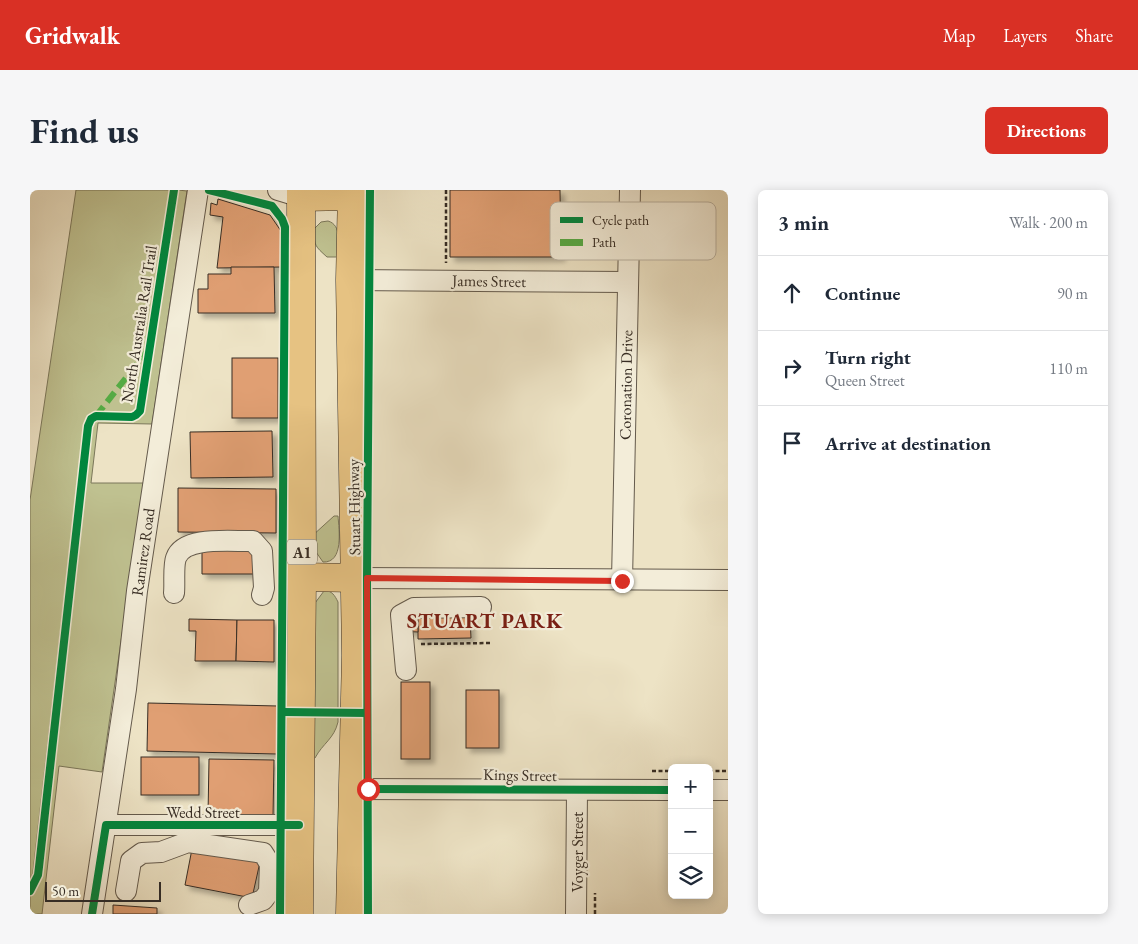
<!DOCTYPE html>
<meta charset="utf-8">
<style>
:root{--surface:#fff;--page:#f6f6f7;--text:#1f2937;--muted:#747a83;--line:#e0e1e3;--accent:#d93025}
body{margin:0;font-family:"EB Garamond",serif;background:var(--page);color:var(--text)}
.controls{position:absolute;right:15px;bottom:15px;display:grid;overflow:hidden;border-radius:8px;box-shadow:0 2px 12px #0003}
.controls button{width:45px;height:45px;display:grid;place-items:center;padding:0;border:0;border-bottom:1px solid var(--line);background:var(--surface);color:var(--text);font:25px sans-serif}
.scale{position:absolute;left:15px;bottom:12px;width:116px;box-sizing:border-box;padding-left:5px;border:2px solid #372d24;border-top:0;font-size:14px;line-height:18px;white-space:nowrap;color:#372d24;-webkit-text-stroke:4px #f3edd9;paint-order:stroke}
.stop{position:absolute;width:15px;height:15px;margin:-11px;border:4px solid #d93025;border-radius:50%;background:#fff}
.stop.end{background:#d93025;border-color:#fff;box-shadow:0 1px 5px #0008}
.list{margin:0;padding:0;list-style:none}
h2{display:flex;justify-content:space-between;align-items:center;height:65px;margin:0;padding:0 20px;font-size:21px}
h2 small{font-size:16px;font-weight:400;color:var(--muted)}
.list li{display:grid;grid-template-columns:32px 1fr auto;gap:15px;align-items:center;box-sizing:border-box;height:75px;padding:0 20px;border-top:1px solid var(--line)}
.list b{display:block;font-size:19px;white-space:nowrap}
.list p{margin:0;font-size:16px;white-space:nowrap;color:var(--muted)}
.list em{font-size:16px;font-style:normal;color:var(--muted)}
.icon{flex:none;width:28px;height:28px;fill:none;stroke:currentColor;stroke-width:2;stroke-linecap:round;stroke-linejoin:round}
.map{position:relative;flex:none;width:698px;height:724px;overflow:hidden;border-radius:8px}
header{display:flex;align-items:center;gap:30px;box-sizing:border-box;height:70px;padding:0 25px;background:var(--accent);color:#fff}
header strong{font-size:24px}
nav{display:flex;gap:28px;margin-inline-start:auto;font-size:18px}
.intro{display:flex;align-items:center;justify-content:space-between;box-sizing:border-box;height:120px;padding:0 30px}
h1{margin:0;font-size:35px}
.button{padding:12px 22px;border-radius:8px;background:var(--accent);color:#fff;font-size:18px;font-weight:700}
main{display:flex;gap:30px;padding:0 30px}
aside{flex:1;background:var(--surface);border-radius:8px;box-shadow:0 2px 12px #0003}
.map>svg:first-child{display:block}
.green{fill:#bfc190;stroke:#7b775a}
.building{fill:#e09f73;stroke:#372d24;filter:url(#shadow)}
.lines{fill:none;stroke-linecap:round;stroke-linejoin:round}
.minor-casing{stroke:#645a4c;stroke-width:22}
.highway-casing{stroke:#372d24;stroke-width:29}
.path{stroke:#372d24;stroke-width:2.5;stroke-dasharray:4 2.5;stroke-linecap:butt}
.minor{stroke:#f3edd9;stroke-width:20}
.highway{stroke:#e6c282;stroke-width:28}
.quiet{stroke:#55ab44;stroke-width:6;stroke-dasharray:12 6;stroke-linecap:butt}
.cycleway-casing{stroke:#f3edd9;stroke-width:11}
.cycleway{stroke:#00873e;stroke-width:8}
.route{stroke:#d93025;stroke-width:6}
.labels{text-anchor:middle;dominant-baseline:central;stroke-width:4.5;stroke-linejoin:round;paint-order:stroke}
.shield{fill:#f3edd9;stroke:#6f675a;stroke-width:1}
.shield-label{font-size:15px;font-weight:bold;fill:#372d24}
.street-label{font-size:16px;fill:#372d24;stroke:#f3edd9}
.district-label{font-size:21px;font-weight:bold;letter-spacing:1px;fill:#7a1f14;stroke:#f3edd9}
.key{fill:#f3edd9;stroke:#bbb3a3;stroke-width:1}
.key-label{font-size:14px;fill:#372d24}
</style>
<header>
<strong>Gridwalk</strong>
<nav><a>Map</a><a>Layers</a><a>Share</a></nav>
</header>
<div class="intro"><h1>Find us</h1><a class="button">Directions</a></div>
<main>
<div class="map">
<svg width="698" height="724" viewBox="0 0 698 724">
<defs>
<filter id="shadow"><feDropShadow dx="4.5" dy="4.5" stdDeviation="2.5" flood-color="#0004"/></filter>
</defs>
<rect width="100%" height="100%" fill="#ede3c5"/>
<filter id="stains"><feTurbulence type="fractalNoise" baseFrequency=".004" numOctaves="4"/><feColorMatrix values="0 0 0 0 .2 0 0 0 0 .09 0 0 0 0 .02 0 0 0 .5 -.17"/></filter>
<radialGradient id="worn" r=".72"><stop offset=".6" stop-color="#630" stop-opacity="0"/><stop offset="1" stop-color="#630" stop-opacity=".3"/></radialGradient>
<g class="green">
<path d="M46,0H140L107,218L104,223C88,227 73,221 58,226L54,236L3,682L0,692V310Z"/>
<path d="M148,0L157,1L122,234L68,233L61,293H114L72,582L29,576L12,724H0V707L11,685L62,235C69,225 91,230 103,230L108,229L113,221Z"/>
<path d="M298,31C312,35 308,54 309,67H297C285,56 284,56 284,39L291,32Z"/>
<path d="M304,326H308C309,340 314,373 293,372L286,362L282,346Z"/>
<path d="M294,401C302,400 305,406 308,412V532C304,549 293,553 285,568H282L285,413Z"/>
</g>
<g class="building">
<polygon points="420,0 530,0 531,67 420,67"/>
<polygon points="188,9 240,25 251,41 251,77 187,78 193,27 180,25 181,13 187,15"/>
<polygon points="201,77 244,77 245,123 168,123 168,99 178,99 178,84 201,84"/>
<rect x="202" y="168" width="46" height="60"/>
<polygon points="242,241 243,287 161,288 160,242"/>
<polygon points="148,298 246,299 246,343 148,342"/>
<polygon points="172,350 225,354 224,384 172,384"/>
<polygon points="388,426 440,426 441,448 388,449"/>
<polygon points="159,429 207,430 206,471 165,471 166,441 159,441"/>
<polygon points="207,430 244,430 244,472 206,471"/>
<polygon points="366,430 388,431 388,442 366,441"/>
<rect x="371" y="492" width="29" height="77"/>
<rect x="436" y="500" width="33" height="58"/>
<polygon points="118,513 248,516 247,564 117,561"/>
<rect x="111" y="567" width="58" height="38"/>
<polygon points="179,569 244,570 243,626 178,625"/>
<polygon points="162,659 230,672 222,708 155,695"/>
<polygon points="83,715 127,718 127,724 83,724"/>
</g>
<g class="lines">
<g class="minor-casing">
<g id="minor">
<polyline points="248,0 271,7"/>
<polyline points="320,90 598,92"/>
<polyline points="326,388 698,390"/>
<polyline points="592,391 600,0"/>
<path d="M144,403C145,394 143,376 146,368C154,345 204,352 223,351L232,361L234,398L232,405"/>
<polyline points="376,480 371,425 384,418 451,417"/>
<polyline points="323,599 642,600"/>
<polyline points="679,600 698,600"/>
<polyline points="76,635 269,635"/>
<polyline points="96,701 101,671 112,663 131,662 158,652 233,663 240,674 239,702 233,710 219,715"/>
<polyline points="62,724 96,499 107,401 168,0"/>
<polyline points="546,724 547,600"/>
</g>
</g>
<g class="highway-casing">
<g id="highway">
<polyline points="271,7 322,6"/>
<polyline points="272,387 326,388"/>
<polyline points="269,724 272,387 271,0"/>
<polyline points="320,724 326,465 320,90 322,0"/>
</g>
</g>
<g class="path">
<polyline points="416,0 416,73"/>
<polyline points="391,454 462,453"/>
<polyline points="291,523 303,523"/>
<polyline points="622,581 642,581"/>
<polyline points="679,581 698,581"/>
<polyline points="565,724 565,703"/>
</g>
<use href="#minor" class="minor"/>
<use href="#highway" class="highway"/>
<polyline class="quiet" points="66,226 117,161"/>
<g class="cycleway-casing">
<g id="cycleway">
<polyline points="179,0 242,16 252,29 255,37 250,724"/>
<polyline points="253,522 337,523"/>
<polyline points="338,599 642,600"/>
<polyline points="0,701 8,685 9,677 58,236 61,229 66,226 102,227 106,225 110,221 144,0"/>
<polyline points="62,724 76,635 269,635"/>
<polyline points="338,724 337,388 340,0"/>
</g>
</g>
<use href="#cycleway" class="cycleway"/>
</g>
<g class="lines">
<polyline class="route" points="338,599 337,388 592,391"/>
</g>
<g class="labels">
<rect class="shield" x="257" y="349.5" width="30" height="25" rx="4"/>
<g class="shield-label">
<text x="272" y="362">A1</text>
</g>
<g class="street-label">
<text transform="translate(459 91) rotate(1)">James Street</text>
<text transform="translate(109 134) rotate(-81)">North Australia Rail Trail</text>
<text transform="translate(596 195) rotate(-89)">Coronation Drive</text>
<text transform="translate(324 317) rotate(-91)">Stuart Highway</text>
<text transform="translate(113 362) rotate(-82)">Ramirez Road</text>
<text transform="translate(490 585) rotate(1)">Kings Street</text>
<text x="173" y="622">Wedd Street</text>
<text transform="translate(547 662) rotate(-90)">Voyger Street</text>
</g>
<g class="district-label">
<text x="455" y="430">STUART PARK</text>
</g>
</g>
<rect x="520" y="12" width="166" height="58" rx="8" class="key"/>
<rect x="530" y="27" width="23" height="6" fill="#00873e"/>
<rect x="530" y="49" width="23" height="7" fill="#55ab44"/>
<g class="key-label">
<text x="562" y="35">Cycle path</text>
<text x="562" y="57">Path</text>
</g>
<rect width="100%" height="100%" filter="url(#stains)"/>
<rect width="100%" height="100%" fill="url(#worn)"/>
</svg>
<div class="controls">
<button>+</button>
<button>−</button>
<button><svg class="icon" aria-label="layers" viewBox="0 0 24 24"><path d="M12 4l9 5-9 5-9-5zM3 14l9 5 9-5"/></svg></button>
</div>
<div class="scale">50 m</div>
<div class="stop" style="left:338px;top:599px"></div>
<div class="stop end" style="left:592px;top:391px"></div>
</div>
<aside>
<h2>3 min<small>Walk · 200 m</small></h2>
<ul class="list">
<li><svg class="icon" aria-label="ahead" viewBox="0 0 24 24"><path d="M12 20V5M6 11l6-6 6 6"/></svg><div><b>Continue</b></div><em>90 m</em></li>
<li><svg class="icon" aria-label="right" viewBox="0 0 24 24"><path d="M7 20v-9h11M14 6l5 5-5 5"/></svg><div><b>Turn right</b><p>Queen Street</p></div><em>110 m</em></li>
<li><svg class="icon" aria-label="arrive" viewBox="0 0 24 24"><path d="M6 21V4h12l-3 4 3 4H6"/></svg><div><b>Arrive at destination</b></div></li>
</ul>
</aside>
</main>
